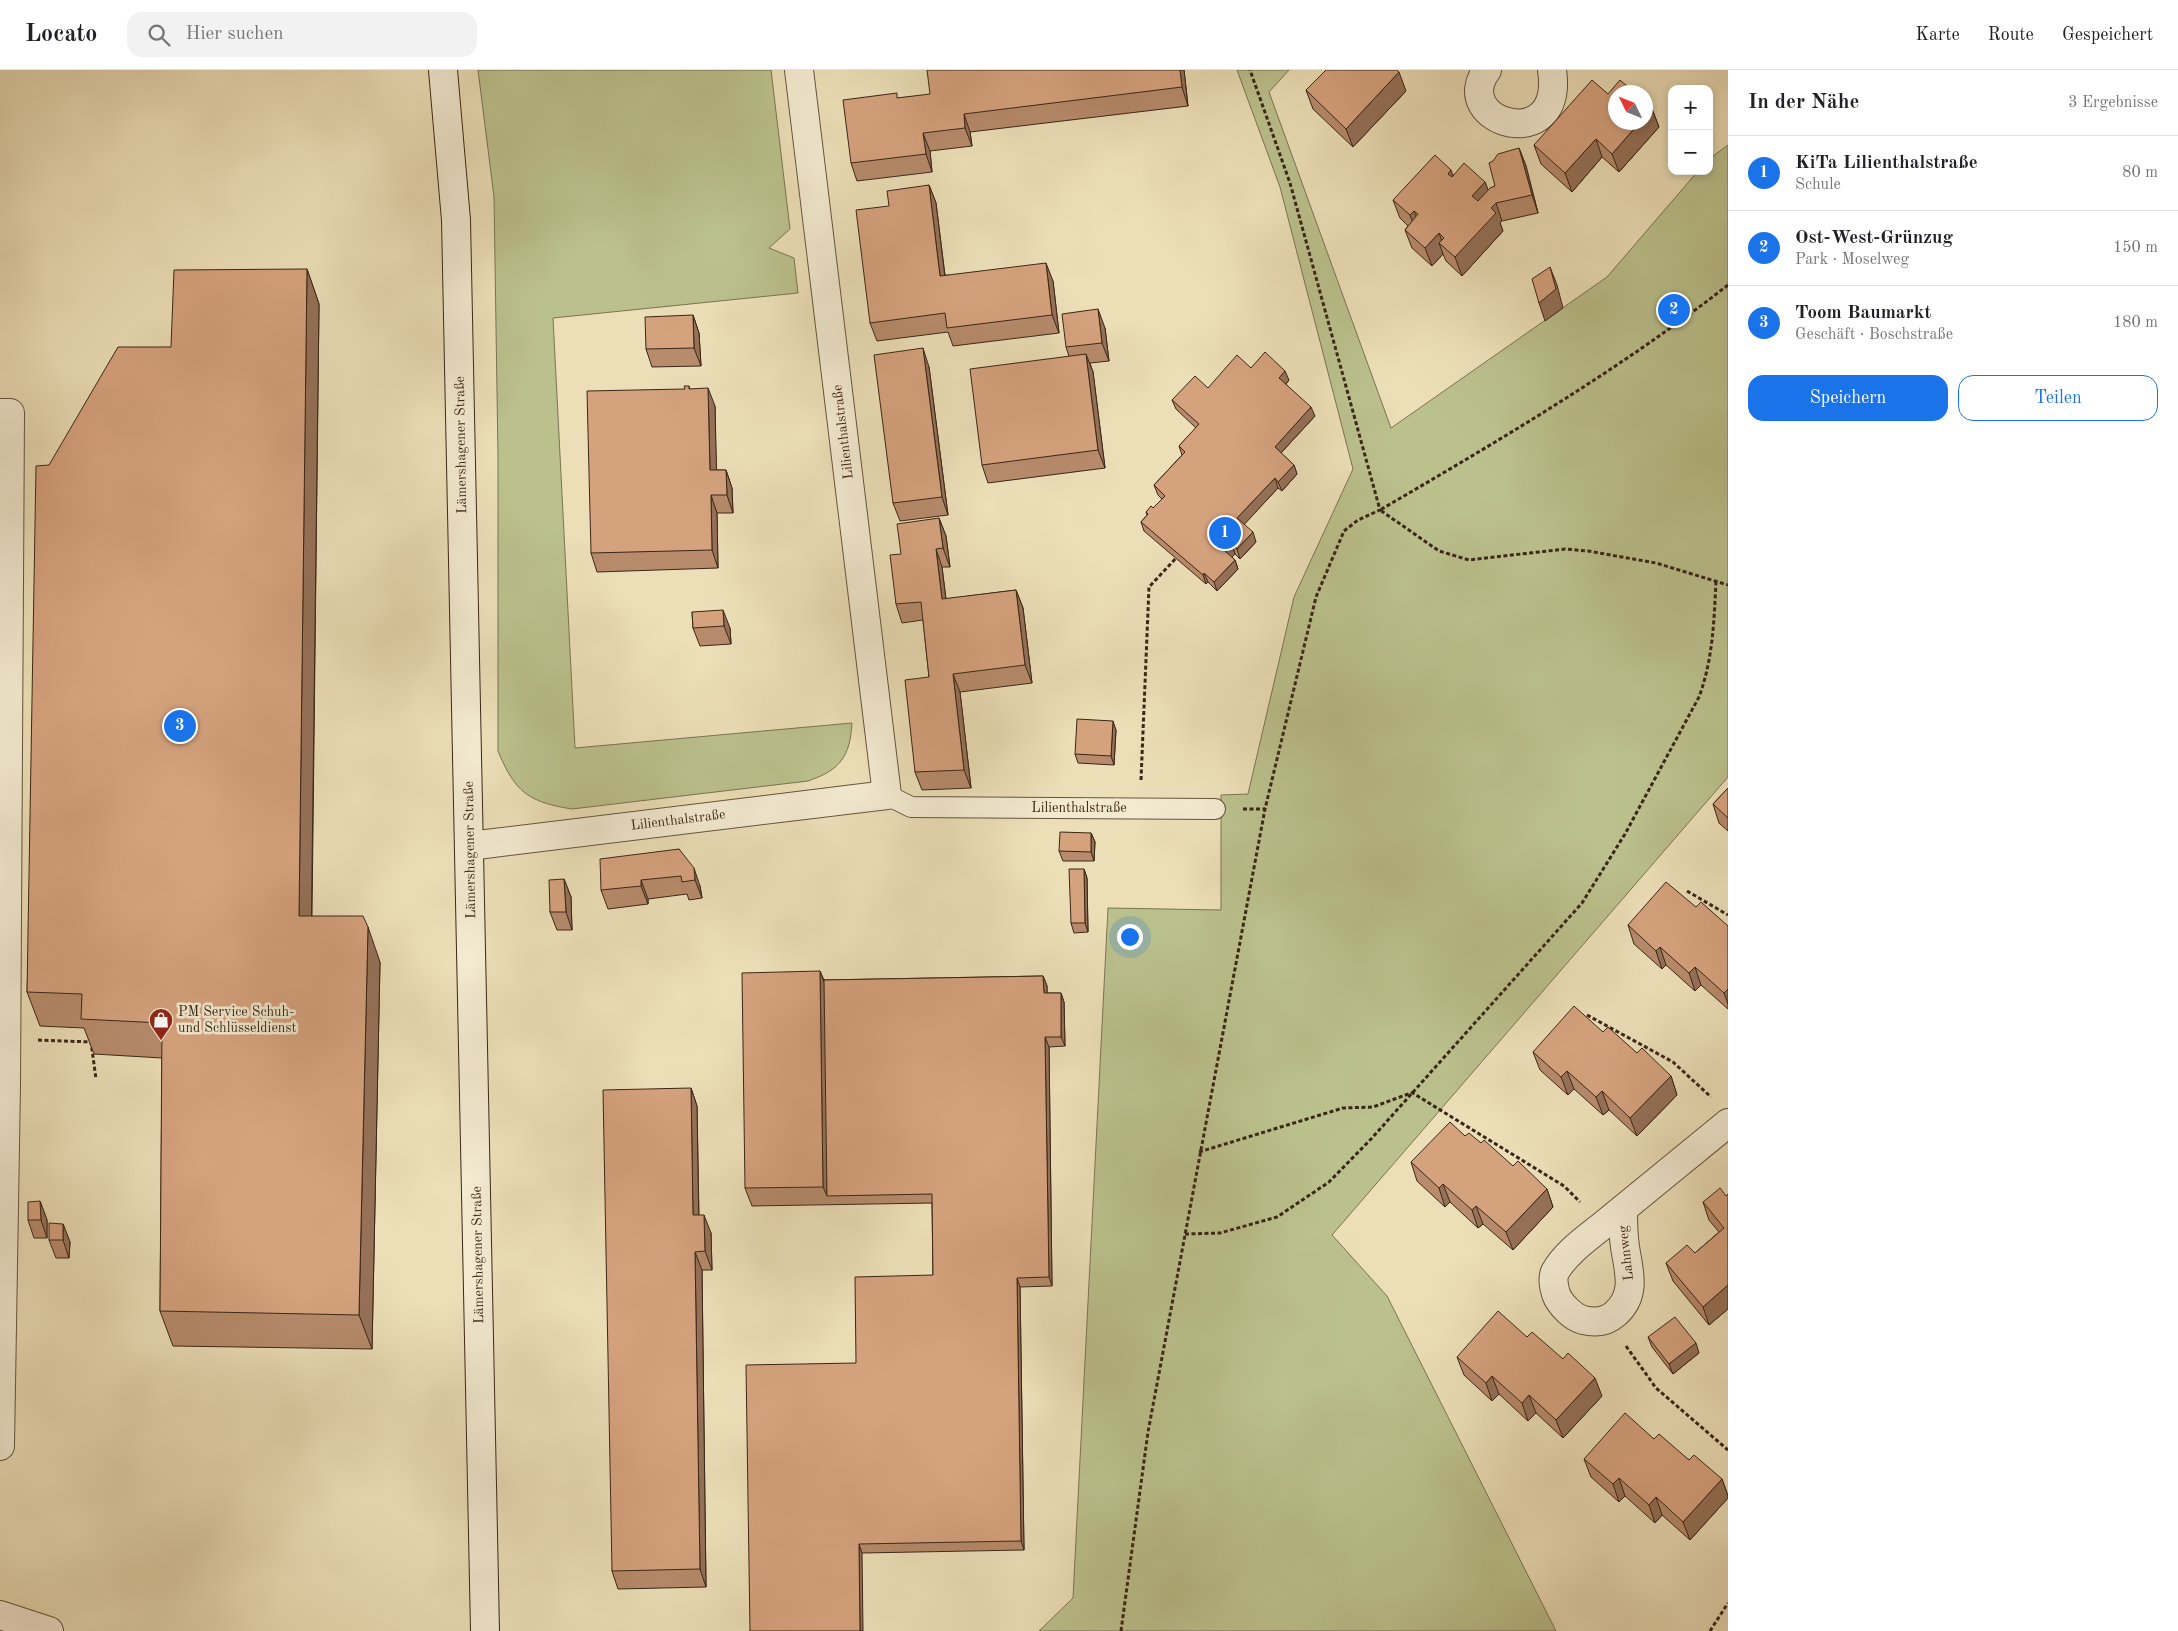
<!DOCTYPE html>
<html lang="de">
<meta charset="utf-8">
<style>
:root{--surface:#fff;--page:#f2f2f2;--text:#202124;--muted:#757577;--line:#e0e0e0;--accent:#1a73e8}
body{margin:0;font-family:"Old Standard TT",serif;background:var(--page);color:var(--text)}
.controls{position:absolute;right:15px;top:15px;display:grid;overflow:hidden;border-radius:10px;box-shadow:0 2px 8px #0003}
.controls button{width:45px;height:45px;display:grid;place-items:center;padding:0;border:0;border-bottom:1px solid var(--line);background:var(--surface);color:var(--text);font:25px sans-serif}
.compass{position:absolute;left:1608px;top:15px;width:45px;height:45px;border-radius:50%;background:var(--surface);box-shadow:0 2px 8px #0003;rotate:313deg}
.you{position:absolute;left:1129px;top:866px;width:18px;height:18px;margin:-12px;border:4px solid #fff;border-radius:50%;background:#1a73e8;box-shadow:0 0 0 8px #1a73e833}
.badge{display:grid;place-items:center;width:32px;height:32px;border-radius:50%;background:var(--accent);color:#fff;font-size:16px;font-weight:700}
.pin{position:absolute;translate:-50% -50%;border:2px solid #fff;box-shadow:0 1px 5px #0006}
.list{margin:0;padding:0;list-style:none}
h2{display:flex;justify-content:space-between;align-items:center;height:65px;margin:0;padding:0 20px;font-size:21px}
h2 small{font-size:16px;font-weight:400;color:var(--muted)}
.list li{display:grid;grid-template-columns:32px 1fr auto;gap:15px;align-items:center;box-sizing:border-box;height:75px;padding:0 20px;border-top:1px solid var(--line)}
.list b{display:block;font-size:19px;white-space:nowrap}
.list p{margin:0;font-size:16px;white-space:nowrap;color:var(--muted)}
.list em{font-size:16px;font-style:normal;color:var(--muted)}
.actions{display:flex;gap:10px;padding:15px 20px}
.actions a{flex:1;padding:11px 0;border:1px solid var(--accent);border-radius:15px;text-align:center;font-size:18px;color:var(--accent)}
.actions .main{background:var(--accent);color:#fff}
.icon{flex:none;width:28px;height:28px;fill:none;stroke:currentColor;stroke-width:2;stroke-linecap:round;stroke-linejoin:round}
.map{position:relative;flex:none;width:1728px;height:1561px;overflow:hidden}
header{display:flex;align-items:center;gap:30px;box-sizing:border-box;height:70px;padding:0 25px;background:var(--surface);border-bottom:1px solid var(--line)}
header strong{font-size:24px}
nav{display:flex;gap:28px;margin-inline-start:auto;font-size:18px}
.search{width:350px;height:45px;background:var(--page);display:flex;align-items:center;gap:12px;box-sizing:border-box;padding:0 18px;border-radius:15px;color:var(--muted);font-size:19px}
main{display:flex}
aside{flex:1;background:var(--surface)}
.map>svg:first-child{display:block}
.green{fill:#bbc18d;stroke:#7a7452}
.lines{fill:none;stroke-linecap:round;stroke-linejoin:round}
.service-casing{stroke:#66543e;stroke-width:22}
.minor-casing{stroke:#66543e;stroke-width:30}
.secondary-casing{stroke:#3a2616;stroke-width:30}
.path{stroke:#3a2616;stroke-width:3;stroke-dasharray:4 2.5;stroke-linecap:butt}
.service{stroke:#f3ead1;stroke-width:20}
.minor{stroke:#f3ead1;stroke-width:28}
.secondary{stroke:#f3ead1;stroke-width:28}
.wall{fill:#b78b6c;stroke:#3a2616}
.shaded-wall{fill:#957158;stroke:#3a2616}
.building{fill:#d5a27e;stroke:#3a2616}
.labels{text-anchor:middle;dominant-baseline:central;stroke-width:5;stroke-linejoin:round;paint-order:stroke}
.street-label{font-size:14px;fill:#3a2616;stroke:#f3ead1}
.poi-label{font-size:14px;fill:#3a2616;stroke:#f3ead1;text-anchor:start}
</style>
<header>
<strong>Locato</strong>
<div class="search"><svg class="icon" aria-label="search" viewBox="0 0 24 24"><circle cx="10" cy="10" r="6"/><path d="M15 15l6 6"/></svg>Hier suchen</div>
<nav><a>Karte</a><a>Route</a><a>Gespeichert</a></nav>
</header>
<main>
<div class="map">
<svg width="1728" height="1561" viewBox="0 0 1728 1561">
<rect width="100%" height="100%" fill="#ecdfb8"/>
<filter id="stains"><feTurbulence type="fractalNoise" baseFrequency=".004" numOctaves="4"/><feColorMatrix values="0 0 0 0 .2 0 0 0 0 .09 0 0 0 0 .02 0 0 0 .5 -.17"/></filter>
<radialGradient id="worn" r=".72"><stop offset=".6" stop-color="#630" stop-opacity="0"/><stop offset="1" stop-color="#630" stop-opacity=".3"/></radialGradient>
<g class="green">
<path d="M478,0H771L790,159L769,178L794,188L798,223L553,248L575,678L852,653C850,687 840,700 808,711L572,739C528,732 515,722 498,681V386L494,127Z"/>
<polygon points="1237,0 1289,0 1269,22 1391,358 1607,207 1698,101 1709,101 1709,89 1728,75 1728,707 1332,1165 1387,1226 1556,1561 1039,1561 1073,1528 1108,838 1221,840 1221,725 1248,724 1294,527 1353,399 1280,117"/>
</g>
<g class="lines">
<g class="service-casing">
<polyline id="service" points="887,725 911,737 1215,739"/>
</g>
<g class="minor-casing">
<g id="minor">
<path d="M1487,0C1448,52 1565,88 1552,0"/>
<polyline points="0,343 10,343 6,1015 0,1376"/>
<polyline points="469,776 887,725 799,0"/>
<path d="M1623,1139C1623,1152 1623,1164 1625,1177C1629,1202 1637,1225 1615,1244C1606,1252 1595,1253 1583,1250C1573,1247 1560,1235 1556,1224C1554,1217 1552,1209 1555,1202C1566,1182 1590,1166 1607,1152C1647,1119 1688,1086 1728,1053"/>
<polyline points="0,1545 49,1561"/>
</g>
</g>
<g class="secondary-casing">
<polyline id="secondary" points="443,0 456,150 485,1561"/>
</g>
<g class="path">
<path d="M1728,215C1619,300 1500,370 1380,440L1439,481L1469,490L1565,479L1588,481L1656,493L1728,515"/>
<polyline points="1141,710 1149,517 1177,487"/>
<polyline points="1243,739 1265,739"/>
<polyline points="1687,821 1728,845"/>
<polyline points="1587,945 1673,992 1711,1027"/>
<polyline points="38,970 91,972 96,1009"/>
<polyline points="1411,1022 1564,1116 1580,1132"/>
<polyline points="1199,1082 1343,1038 1373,1037 1411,1023"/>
<path d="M1185,1164L1220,1163L1277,1147L1329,1112L1372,1068L1582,833L1625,764L1699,627C1713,589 1714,551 1716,511"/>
<polyline points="1626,1276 1656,1318 1728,1380"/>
<polyline points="1121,1561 1148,1362 1265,739 1316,527 1344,461 1358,450 1380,440 1290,113 1250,0"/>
<polyline points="1710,1561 1728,1533"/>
</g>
<use href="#service" class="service"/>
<use href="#minor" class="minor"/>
<use href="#secondary" class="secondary"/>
</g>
<g class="wall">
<polygon points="1184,0 1188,36 970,62 972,76 930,81 932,102 857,111 851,93 899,28"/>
<polygon points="1306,20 1406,21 1353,77 1313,39"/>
<polygon points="1652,39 1659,57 1619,102 1602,87 1572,122 1541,94 1534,75"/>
<polygon points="1519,78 1526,96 1538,143 1502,151 1500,153 1503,161 1462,206 1446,191 1443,184 1432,196 1412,178 1405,160 1408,156 1400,148 1393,130 1453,105 1485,112 1488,120 1495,116"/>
<polygon points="929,115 936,133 945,205 1053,211 1059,263 953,276 948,262 877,271 870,253 889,136"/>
<polygon points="307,199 319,234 312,846 380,892 372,1279 173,1276 160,1241 162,988 94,984 84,958 40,956 27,922 49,395 171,277"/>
<polygon points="693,245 699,263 701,296 652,297 646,279"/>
<polygon points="1105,258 1109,291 1090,293 1093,302 1105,398 988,413 982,395 1069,286 1066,277"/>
<polygon points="929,297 948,445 900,451 893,433"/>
<polygon points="1251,298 1289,310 1286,314 1315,346 1281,383 1294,395 1297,404 1282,421 1278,418 1244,454 1256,472 1240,489 1235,484 1232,487 1235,490 1238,499 1217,521 1208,512 1206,514 1144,461 1141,452 1147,445 1146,442 1153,438 1162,429 1158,425 1154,415 1182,385 1179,376 1196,358 1176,339 1172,330 1208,318"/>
<polygon points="689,316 690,319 715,336 716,400 726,400 732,418 733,443 717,443 718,498 597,502 591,483 685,319"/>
<polygon points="939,448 946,466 950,497 942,497 946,529 1016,520 1023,538 1032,613 960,622 971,718 922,720 915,702 929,607 923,550 902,553 896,534 901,484"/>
<polygon points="692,542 730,558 731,574 700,576 693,558"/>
<polygon points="1116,660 1114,695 1078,693 1075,684"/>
<polygon points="1728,718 1728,761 1719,753 1713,734"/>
<polygon points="1091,763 1095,772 1094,791 1063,791 1059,781"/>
<polygon points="679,779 700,816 702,828 689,830 687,824 648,829 648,834 608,839 601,820"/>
<polygon points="1084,799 1087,808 1088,862 1074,863 1071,853"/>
<polygon points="564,809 571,827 572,860 557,860 550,842"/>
<polygon points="1696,837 1728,856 1728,939 1701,915 1695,921 1666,895 1662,899 1634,874 1628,855"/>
<polygon points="820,901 824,910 1043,906 1047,916 1047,923 1061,923 1064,932 1065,976 1049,977 1052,1216 1020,1217 1024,1480 862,1483 750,1561 856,1293 933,1205 932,1133 752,1136 745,1118"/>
<polygon points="1603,962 1637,983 1671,1006 1677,1025 1637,1066 1609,1040 1603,1045 1574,1019 1568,1025 1540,1000 1533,982"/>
<polygon points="691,1018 697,1036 699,1145 711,1163 712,1200 702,1200 706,1517 618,1519 612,1501"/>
<polygon points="1465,1066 1481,1073 1513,1096 1547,1119 1553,1137 1513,1180 1483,1154 1478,1158 1450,1132 1445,1137 1417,1111 1411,1092"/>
<polygon points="1726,1126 1728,1239 1709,1255 1673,1211 1666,1193 1695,1183 1719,1162 1709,1150 1703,1132"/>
<polygon points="40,1131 47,1150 47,1168 34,1168 28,1150"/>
<polygon points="63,1154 70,1172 69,1188 56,1188 49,1170"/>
<polygon points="1527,1267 1602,1326 1563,1368 1536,1343 1528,1351 1499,1324 1492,1331 1464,1305 1457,1287"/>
<polygon points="1648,1267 1699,1283 1673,1304 1652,1277"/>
<polygon points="1654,1369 1722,1409 1728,1426 1728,1428 1690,1470 1662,1445 1655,1453 1625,1426 1619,1432 1591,1407 1584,1389"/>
</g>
<g class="shaded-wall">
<polygon points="1180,0 1184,0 1188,36 1182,17"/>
<polygon points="1399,2 1406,21 1353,77 1346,59"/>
<polygon points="1652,39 1659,57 1619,102 1612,84 1640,52 1646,52 1646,47"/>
<polygon points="964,44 970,62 972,76 965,58"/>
<polygon points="923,63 930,81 932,102 926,84"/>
<polygon points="1596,69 1602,87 1572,122 1565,103"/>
<polygon points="1519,78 1526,96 1538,143 1532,125"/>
<polygon points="1451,100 1458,119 1448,104"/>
<polygon points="1485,112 1492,130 1479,144 1472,126"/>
<polygon points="929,115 936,133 947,224 940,206"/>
<polygon points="1496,133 1502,151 1500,153 1503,161 1462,206 1455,187 1491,138"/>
<polygon points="1414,141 1421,159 1417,164 1410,145"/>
<polygon points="1439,163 1444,177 1439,173 1443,184 1432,196 1425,178"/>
<polygon points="1046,193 1053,211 1059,263 1052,245"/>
<polygon points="1550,197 1557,215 1563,238 1545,251 1539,233"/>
<polygon points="307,199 319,234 311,881 299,846"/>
<polygon points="1098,239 1105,258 1109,291 1102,273"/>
<polygon points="693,245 699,263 701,296 694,278"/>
<polygon points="923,278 929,297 948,445 942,427"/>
<polygon points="1086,284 1093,302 1105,398 1098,380"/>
<polygon points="1285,301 1289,310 1283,317 1279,308"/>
<polygon points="708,318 715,336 717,419 710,400"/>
<polygon points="1311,337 1315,346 1278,386 1275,377"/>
<polygon points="1294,395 1297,404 1282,421 1278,412"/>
<polygon points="726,400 732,418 733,443 727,425"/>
<polygon points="1275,408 1278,418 1241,458 1237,448"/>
<polygon points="711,425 717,443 718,498 712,480"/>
<polygon points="939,448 946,466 950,497 943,478"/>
<polygon points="1253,462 1256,472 1240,489 1237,479"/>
<polygon points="1232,474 1235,484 1229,490 1225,481"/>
<polygon points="936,479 942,497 948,547 942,529"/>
<polygon points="1235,490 1238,499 1217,521 1214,512"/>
<polygon points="1204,503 1208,512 1206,514 1203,505"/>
<polygon points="1016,520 1023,538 1032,613 1025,595"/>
<polygon points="723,540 730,558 731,574 724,556"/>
<polygon points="953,604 960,622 971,718 964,700"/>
<polygon points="1113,651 1116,660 1114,695 1111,686"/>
<polygon points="1091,763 1095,772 1094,791 1091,782"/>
<polygon points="694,798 700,816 702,828 695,810"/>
<polygon points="1084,799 1087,808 1088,862 1085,853"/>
<polygon points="564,809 571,827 572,860 566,842"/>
<polygon points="641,810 648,829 648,834 641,816"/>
<polygon points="368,857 380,892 372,1279 359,1245"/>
<polygon points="1660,877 1666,895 1662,899 1656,881"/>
<polygon points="1695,897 1701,915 1695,921 1689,903"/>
<polygon points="820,901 827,920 827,1126 823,1117"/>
<polygon points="1043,906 1047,916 1047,932 1044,923"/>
<polygon points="1728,919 1728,934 1724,923"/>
<polygon points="1061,923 1064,932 1065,976 1061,967"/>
<polygon points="1045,967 1049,977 1052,1216 1049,1207"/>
<polygon points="1567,1001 1574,1019 1568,1025 1561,1007"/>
<polygon points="1671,1006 1677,1025 1637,1066 1630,1048"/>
<polygon points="691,1018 697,1036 699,1164 693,1145"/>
<polygon points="1602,1021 1609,1040 1603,1045 1596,1027"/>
<polygon points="1443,1114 1450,1132 1445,1137 1439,1118"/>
<polygon points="1547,1119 1553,1137 1513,1180 1506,1162"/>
<polygon points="40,1131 47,1150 47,1168 41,1150"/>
<polygon points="1476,1136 1483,1154 1478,1158 1472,1140"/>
<polygon points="704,1145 711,1163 712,1200 705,1181"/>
<polygon points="63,1154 70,1172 69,1188 63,1170"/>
<polygon points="695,1182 702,1200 706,1517 700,1499"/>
<polygon points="1017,1208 1020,1217 1024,1480 1021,1471"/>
<polygon points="1728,1215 1728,1239 1709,1255 1703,1237"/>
<polygon points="1696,1273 1699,1283 1673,1304 1669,1294"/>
<polygon points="1492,1306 1499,1324 1492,1331 1486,1313"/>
<polygon points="1595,1308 1602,1326 1563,1368 1556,1350"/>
<polygon points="1529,1325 1536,1343 1528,1351 1522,1333"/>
<polygon points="1619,1408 1625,1426 1619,1432 1613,1414"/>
<polygon points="1722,1409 1728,1426 1728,1428 1690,1470 1683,1452"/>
<polygon points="1656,1427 1662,1445 1655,1453 1649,1435"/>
<polygon points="859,1474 862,1483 863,1561 860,1561"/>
</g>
<g class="building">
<polygon points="927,0 1180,0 1182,17 964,44 965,58 923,63 926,84 851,93 843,30 897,23 897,28 930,24"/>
<polygon points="1326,0 1397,0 1399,2 1346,59 1306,20"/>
<polygon points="1592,10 1608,24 1620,10 1634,22 1616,22 1616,52 1640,52 1612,84 1596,69 1565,103 1534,75"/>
<polygon points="1646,33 1652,39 1646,47"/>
<polygon points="1519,78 1532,125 1496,133 1491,138 1496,143 1455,187 1439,173 1444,168 1439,163 1425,178 1405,160 1418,144 1414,141 1410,145 1393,130 1435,85 1451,100 1448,104 1452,107 1464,93 1485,112 1472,126 1478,131 1490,118 1495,116 1489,93 1493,91 1498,84"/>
<polygon points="929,115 940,206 1046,193 1052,245 947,258 945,243 870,253 856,140 889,136 887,121"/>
<polygon points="1550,197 1556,219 1539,233 1532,209"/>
<polygon points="307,199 299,846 363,846 368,857 359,1245 160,1241 162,953 81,949 82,924 27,922 36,396 49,395 118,277 171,277 174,200"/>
<polygon points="1098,239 1102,273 1066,277 1062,244"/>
<polygon points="693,245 694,278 646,279 645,247"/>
<polygon points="923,278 942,427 893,433 874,285"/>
<polygon points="1265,282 1285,301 1279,308 1311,337 1275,377 1294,395 1278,412 1275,408 1237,448 1253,462 1237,479 1232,474 1225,481 1235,490 1214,512 1204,503 1203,505 1141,452 1148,444 1146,442 1151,436 1153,438 1165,426 1154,415 1185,382 1179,376 1199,354 1172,330 1195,306 1208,318 1237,285 1251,298"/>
<polygon points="1086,284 1098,380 982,395 970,299"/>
<polygon points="684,316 689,316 689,319 708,318 710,400 726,400 727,425 711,425 712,480 591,483 587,321 685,319"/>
<polygon points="939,448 943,478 936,479 942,529 1016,520 1025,595 953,604 964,700 915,702 905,610 929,607 921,532 896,534 890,485 901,484 897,454"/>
<polygon points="723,540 724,556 693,558 692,542"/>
<polygon points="1077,649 1113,651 1111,686 1075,684"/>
<polygon points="1728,718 1728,748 1713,734"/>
<polygon points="1060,762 1091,763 1091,782 1059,781"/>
<polygon points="679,779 694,798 695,810 682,812 681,806 641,810 641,816 601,820 600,789"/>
<polygon points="1069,799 1084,799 1085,853 1071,853"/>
<polygon points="564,809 566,842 550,842 549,810"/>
<polygon points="1666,812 1696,837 1701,832 1728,856 1728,919 1724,923 1695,897 1689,903 1660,877 1656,881 1628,855"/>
<polygon points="820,901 823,1117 745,1118 742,903"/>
<polygon points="1043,906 1044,923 1061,923 1061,967 1045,967 1049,1207 1017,1208 1021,1471 859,1474 860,1561 750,1561 746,1295 856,1293 855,1207 933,1205 932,1124 827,1126 824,910"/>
<polygon points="1574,936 1603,962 1608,957 1637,983 1642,978 1671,1006 1630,1048 1602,1021 1596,1027 1567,1001 1561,1007 1533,982"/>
<polygon points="691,1018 693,1145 704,1145 705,1181 695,1182 700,1499 612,1501 603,1020"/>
<polygon points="1450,1052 1465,1066 1469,1063 1481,1073 1484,1070 1513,1096 1518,1091 1547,1119 1506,1162 1476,1136 1472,1140 1443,1114 1439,1118 1411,1092"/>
<polygon points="1720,1118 1726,1126 1728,1124 1728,1215 1703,1237 1666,1193 1687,1175 1695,1183 1724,1158 1703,1132"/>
<polygon points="40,1131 41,1150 28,1150 28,1132"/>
<polygon points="49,1153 63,1154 63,1170 49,1170"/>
<polygon points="1498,1241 1527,1267 1532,1262 1563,1289 1568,1283 1595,1308 1556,1350 1529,1325 1522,1333 1492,1306 1486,1313 1457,1287"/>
<polygon points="1675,1247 1696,1273 1669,1294 1648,1267"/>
<polygon points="1625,1343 1654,1369 1659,1364 1689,1390 1694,1385 1722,1409 1683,1452 1656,1427 1649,1435 1619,1408 1613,1414 1584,1389"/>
</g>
<defs>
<g id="shop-pin" transform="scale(1.25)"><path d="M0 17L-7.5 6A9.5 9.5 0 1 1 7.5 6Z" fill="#8f2418" stroke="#f3ead1"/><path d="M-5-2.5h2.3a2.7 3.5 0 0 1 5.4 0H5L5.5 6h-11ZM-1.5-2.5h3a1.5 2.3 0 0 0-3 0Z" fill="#fff"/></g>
</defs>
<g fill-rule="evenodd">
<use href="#shop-pin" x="161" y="950"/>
</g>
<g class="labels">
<g class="street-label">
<text transform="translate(843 362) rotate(-97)">Lilienthalstraße</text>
<text transform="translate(461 375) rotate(-91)">Lämershagener Straße</text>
<text x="1079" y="738">Lilienthalstraße</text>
<text transform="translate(678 750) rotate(-7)">Lilienthalstraße</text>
<text transform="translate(470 780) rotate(-91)">Lämershagener Straße</text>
<text transform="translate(1626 1183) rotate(-96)">Lahnweg</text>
<text transform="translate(478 1185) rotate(-91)">Lämershagener Straße</text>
</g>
<g class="poi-label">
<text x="178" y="942">PM Service Schuh-<tspan x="178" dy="16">und Schlüsseldienst</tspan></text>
</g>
</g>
<rect width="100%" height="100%" filter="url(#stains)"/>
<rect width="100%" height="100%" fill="url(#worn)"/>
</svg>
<div class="controls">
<button>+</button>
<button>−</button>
</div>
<svg class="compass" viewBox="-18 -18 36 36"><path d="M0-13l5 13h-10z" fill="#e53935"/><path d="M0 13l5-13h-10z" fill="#757577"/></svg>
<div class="you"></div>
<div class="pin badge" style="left:1225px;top:463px">1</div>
<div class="pin badge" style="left:1674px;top:240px">2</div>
<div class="pin badge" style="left:180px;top:656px">3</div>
</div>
<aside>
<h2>In der Nähe<small>3 Ergebnisse</small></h2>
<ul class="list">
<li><span class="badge">1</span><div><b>KiTa Lilienthalstraße</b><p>Schule</p></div><em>80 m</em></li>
<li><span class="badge">2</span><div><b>Ost-West-Grünzug</b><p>Park · Moselweg</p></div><em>150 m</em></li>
<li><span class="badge">3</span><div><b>Toom Baumarkt</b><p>Geschäft · Boschstraße</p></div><em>180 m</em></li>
</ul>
<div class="actions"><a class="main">Speichern</a><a>Teilen</a></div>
</aside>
</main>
